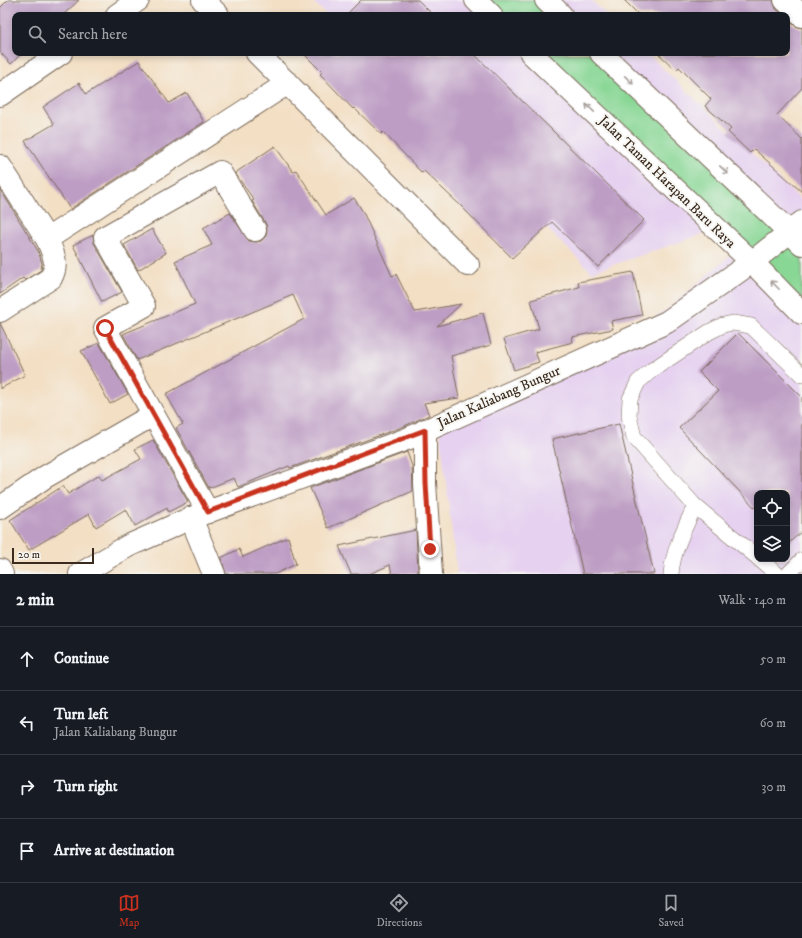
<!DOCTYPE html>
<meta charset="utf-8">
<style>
:root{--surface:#171b24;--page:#20242c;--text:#f1f3f6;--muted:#9ea1a6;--line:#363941;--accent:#c8321e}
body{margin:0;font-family:"IM FELL DW Pica",serif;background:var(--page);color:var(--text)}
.controls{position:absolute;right:12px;bottom:12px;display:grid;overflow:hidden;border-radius:8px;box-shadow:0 2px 6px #0003}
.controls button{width:36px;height:36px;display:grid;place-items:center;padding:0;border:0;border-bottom:1px solid var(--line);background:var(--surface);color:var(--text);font:20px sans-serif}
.scale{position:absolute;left:12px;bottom:10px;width:82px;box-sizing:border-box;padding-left:4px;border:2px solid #3b2a1e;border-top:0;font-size:11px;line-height:14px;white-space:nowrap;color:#3b2a1e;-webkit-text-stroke:3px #f6f6f2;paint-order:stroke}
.stop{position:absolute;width:12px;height:12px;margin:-9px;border:3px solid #c8321e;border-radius:50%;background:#fff}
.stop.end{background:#c8321e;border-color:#fff;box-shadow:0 1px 4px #0008}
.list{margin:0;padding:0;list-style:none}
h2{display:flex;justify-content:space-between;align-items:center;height:52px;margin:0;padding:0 16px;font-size:17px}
h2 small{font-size:13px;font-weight:400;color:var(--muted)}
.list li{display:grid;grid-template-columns:26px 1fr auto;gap:12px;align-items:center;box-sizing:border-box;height:64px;padding:0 16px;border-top:1px solid var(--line)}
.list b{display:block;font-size:15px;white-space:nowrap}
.list p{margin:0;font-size:13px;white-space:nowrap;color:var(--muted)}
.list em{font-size:13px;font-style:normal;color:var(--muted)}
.icon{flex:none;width:22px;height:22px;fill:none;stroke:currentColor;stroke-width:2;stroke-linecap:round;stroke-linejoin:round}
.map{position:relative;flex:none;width:802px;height:574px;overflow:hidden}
.search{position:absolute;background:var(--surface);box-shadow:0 2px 6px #0003;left:12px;right:12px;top:12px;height:44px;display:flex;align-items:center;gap:10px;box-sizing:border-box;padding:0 14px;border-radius:8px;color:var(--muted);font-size:15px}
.sheet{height:308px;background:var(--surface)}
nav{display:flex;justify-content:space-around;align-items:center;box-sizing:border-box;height:56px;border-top:1px solid var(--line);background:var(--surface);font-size:11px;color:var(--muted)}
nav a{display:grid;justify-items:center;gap:2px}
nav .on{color:var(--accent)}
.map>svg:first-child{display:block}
.built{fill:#e6d2f0;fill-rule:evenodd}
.green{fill:#89d795;stroke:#62805a}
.building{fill:#bd9dc4}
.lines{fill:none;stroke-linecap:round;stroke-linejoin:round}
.lane-casing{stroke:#7b6958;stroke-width:16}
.street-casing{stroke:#7b6958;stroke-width:24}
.secondary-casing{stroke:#7b6958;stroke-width:24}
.lane{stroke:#fff;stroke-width:15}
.street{stroke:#fff;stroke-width:22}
.secondary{stroke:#fff;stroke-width:22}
.oneway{stroke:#a79f9a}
.route{stroke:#c8321e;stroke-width:5}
.labels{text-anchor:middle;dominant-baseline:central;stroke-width:4;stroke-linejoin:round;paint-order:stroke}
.street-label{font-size:14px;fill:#3b2a1e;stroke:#f6f6f2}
</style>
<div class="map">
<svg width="802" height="574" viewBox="0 0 802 574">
<rect width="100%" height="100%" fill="#f6f6f2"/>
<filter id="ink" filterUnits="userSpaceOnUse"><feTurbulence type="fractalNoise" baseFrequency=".025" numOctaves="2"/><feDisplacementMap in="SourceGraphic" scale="8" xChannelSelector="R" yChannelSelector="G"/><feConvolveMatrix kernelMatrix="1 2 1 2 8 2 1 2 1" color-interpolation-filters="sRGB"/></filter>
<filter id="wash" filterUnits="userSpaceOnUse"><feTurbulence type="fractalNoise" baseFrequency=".012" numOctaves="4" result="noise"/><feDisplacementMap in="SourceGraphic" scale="16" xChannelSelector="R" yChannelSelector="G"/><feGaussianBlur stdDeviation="0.9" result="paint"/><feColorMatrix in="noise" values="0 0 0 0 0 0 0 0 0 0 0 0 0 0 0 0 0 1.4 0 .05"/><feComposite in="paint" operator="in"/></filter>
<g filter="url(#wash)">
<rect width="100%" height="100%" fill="#f3dfc4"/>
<g class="built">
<polygon points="311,0 591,0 607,15 327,15"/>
<path d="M366,53H647L802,201V574H457L438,416L624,336L669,308L735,251L715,230L592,272ZM757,493H787V559H757Z"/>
</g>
<g class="green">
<polygon points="476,0 549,0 564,15 491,15"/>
<polygon points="531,53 604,53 802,245 802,312"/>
</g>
<g id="blocks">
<g class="building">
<polygon points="8,0 79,0 63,15 15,15 15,53 22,53 11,64 0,52 0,8"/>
<polygon points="361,0 418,0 433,15 346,15"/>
<polygon points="624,0 773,0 776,9 783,15 639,15"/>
<polygon points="787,19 794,25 802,28 802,88 777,115 802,139 802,192 754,149 750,153 728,132 731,129 705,106 711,99 679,67 676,70 658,53 787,53"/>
<polygon points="307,53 473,53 644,220 598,267 552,222 512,258 461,206 424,171 422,173 383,132 381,134 354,108 353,109 320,74 322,72 305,55"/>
<polygon points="139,61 169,103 187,93 204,122 70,209 25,141 54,124 43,107 79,83 86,94"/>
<polygon points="275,146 293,172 296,170 326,215 354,198 363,212 392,276 396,274 415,312 461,304 437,326 483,313 491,345 451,356 459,398 424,403 429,415 402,427 290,468 289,466 238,487 234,478 209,488 176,428 183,424 166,394 304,319 293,295 137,360 123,334 195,304 175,261 212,245 203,228 230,213 249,241 256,242 261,241 266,236 267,230 266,224 252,201 254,200 235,173"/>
<polygon points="0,189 38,251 42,263 41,270 25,280 23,278 0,294"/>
<polygon points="152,229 166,253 138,270 124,245"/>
<polygon points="93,235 94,243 122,292 102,302 73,245"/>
<polygon points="633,272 642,315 611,321 613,329 572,337 573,342 535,352 539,362 514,370 504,339 539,329 531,300 579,287 578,282"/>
<polygon points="0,323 25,375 0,389"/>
<polygon points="738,333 802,397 802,531 789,543 787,541 787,493 757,493 757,510 679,428 718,391 699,372"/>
<polygon points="99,343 128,394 110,404 81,351"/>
<polygon points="619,424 654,574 583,574 552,439"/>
<polygon points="153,440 188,502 168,512 167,508 135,526 126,509 96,527 89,514 29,550 10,520 63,486 68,494 99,475 102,480 141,459 135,449"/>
<polygon points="407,452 412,466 413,491 328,528 310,488"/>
<polygon points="416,530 418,573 392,574 390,565 369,574 351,574 339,546"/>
<polygon points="288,537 296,564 275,574 226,574 221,558 239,549 243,557"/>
</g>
</g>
</g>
<g filter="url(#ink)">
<use href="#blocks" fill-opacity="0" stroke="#7b6958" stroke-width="1"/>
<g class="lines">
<g class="lane-casing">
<g id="lane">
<polyline points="757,557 695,506 634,437 629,416 630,399 638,382 652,370 709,332 723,325 733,323 751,326 802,375"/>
<polyline points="759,559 777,574"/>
<path d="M671,574C673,550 685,527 695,506"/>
<polyline points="788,574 802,560"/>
</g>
</g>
<g class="street-casing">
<g id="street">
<polyline points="203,0 218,15"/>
<polyline points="785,0 802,16"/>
<polyline points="117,15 138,0"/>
<polyline points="257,53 468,265"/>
<polyline points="0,95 61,53"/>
<polyline points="0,166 47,239"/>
<path d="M0,311L51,278C59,263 53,253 47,239L288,83"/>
<polyline points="425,430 425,483 431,574"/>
<polyline points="0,508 45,477 153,415"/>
<polyline points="208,512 105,328 144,306 105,237 220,172 255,230"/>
<polyline points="191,518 214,574"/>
<polyline points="0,570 2,574"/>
</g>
</g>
<g class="secondary-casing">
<g id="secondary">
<polyline points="476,0 491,15"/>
<polyline points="546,0 561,15"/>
<polyline points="531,53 752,262 802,313"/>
<polyline points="601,53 802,244"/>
<polyline points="80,574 128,546 191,518 407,439 667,322 752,262 802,222"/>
</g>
</g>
<use href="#lane" class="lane"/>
<use href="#street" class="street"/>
<use href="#secondary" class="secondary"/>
</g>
<defs><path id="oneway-shaft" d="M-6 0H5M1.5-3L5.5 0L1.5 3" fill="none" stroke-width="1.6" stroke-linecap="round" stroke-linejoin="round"/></defs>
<g class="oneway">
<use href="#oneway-shaft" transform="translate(629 80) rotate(44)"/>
<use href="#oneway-shaft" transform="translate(590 108) rotate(-136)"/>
<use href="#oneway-shaft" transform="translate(724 170) rotate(44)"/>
<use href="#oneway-shaft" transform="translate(775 285) rotate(-135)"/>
</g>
</g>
<g class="lines" filter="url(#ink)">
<polyline class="route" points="105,328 208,512 425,430 426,483 430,549"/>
</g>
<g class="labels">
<g class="street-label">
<text transform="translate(667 182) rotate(44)">Jalan Taman Harapan Baru Raya</text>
<text transform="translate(499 397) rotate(-24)">Jalan Kaliabang Bungur</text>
</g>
</g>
</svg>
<div class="controls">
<button><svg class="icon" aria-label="locate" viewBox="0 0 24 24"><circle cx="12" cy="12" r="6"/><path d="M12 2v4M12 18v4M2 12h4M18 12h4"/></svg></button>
<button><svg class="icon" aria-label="layers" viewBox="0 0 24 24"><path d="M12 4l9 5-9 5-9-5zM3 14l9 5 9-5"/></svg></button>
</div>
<div class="scale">20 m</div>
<div class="stop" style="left:105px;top:328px"></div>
<div class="stop end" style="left:430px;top:549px"></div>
<div class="search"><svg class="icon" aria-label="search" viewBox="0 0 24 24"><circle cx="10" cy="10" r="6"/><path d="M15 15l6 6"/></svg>Search here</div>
</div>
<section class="sheet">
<h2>2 min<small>Walk · 140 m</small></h2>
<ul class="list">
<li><svg class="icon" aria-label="ahead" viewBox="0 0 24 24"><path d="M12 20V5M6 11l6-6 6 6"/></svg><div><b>Continue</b></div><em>50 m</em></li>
<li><svg class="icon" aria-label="left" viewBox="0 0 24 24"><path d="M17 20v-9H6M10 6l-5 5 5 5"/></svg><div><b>Turn left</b><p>Jalan Kaliabang Bungur</p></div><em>60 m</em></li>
<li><svg class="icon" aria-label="right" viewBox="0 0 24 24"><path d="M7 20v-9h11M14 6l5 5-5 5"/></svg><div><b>Turn right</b></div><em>30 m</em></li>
<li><svg class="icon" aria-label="arrive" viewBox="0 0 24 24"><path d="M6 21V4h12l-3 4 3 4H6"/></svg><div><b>Arrive at destination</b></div></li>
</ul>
</section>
<nav>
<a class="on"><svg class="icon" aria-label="map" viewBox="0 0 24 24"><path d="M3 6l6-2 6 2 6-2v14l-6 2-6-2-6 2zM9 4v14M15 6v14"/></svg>Map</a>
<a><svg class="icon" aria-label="directions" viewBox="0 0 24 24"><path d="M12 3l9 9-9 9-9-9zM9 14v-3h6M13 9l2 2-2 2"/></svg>Directions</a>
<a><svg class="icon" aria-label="saved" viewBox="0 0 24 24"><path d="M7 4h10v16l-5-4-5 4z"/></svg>Saved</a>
</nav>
